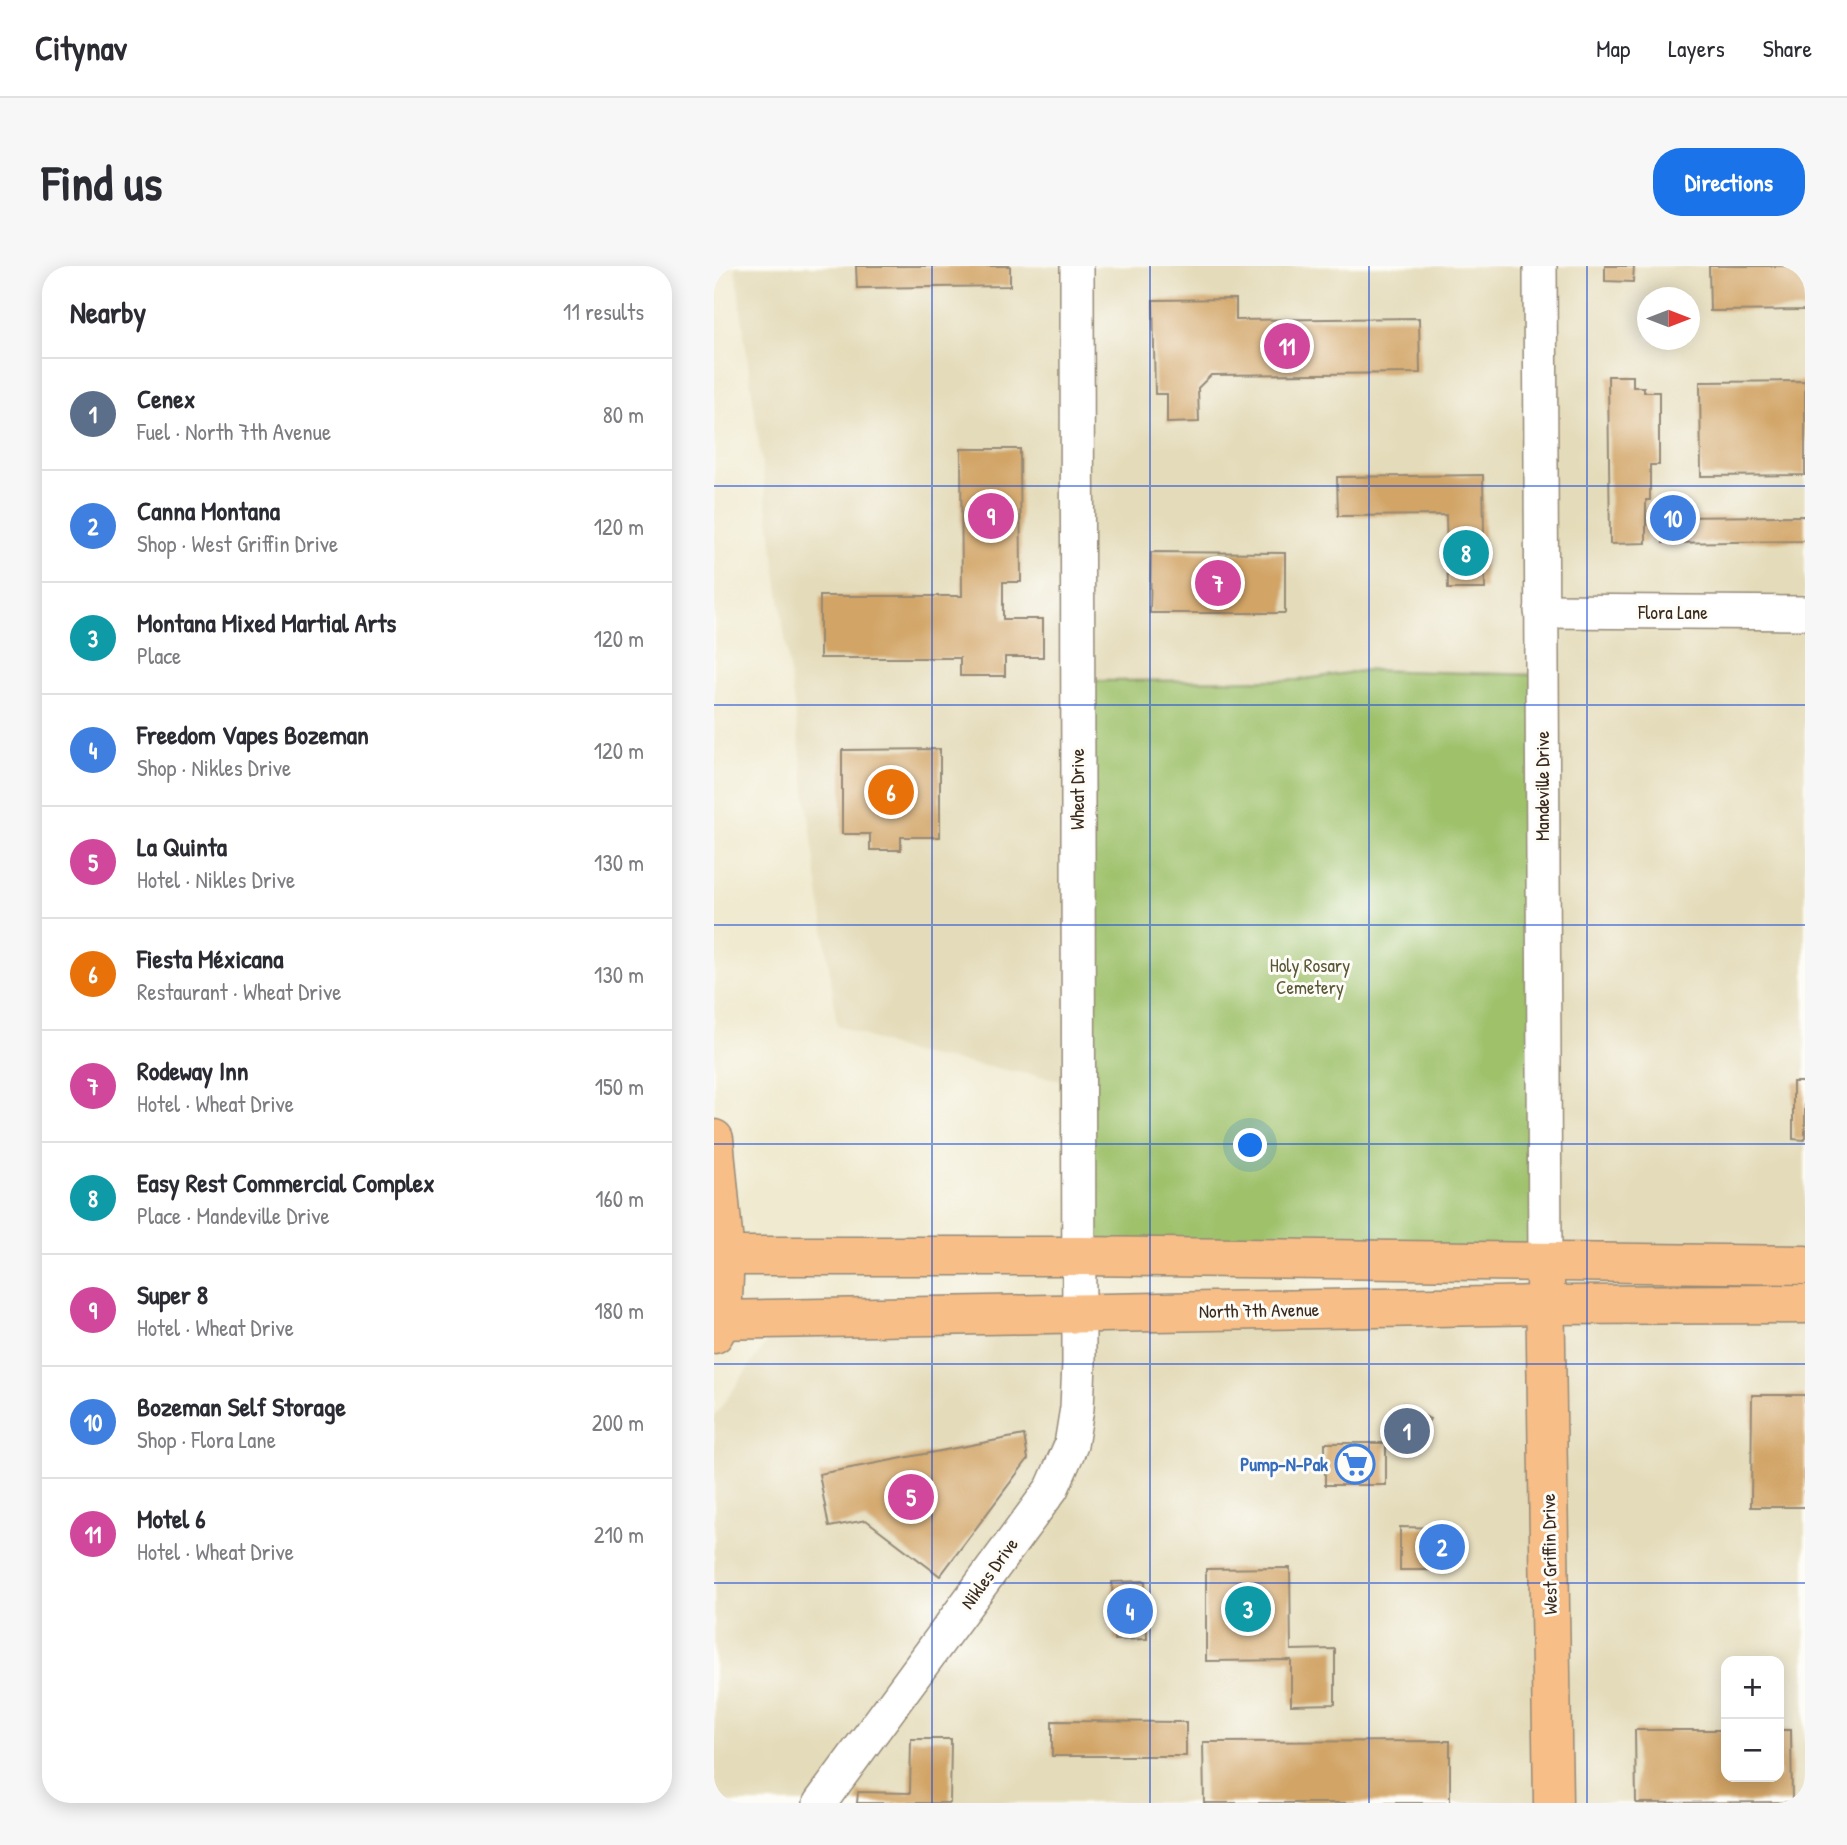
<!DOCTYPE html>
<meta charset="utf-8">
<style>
:root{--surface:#fff;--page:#f7f7f7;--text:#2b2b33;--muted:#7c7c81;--line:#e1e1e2;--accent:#1a73e8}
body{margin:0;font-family:"Patrick Hand",sans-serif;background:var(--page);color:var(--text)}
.controls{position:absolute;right:21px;bottom:21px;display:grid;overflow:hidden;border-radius:14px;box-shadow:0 4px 18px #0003}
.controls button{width:63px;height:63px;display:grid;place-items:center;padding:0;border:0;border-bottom:2px solid var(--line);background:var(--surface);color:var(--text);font:35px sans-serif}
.compass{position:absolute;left:923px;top:21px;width:63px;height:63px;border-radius:50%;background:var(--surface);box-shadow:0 4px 18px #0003;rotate:90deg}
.you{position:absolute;left:537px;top:880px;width:24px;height:24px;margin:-18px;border:5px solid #fff;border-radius:50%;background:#1a73e8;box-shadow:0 0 0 10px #1a73e833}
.badge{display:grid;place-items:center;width:46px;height:46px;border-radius:50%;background:var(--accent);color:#fff;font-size:23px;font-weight:700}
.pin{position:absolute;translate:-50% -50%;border:4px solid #fff;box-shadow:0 2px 7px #0006}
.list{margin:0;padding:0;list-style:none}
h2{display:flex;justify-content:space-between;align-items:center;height:91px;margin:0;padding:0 28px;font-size:30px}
h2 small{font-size:23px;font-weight:400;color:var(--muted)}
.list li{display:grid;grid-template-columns:46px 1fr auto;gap:21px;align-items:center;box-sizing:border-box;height:112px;padding:0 28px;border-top:2px solid var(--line)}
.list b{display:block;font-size:26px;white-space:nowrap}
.list p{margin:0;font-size:23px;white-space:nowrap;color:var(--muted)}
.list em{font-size:23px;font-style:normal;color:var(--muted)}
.map{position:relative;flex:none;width:1091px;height:1537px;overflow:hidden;border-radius:28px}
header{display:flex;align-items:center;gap:42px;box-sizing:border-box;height:98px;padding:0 35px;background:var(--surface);border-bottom:2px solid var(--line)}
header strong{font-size:33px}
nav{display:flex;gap:38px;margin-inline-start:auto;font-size:24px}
.intro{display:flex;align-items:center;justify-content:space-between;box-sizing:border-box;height:168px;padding:0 42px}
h1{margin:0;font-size:49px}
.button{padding:18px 32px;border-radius:28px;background:var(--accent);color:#fff;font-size:24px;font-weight:700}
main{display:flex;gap:42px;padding:0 42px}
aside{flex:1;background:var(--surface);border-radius:28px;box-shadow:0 4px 18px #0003}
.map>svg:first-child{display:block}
.built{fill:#e4dbba;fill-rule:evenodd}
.green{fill:#9ec16a;stroke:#6c7644;stroke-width:2}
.building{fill:#d2a466}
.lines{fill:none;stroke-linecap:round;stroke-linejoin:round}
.minor-casing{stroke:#968a77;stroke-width:36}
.major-casing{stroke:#968a77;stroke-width:41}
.highway-casing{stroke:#968a77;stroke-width:41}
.minor{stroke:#fff;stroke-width:33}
.major{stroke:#f7be87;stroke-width:38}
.highway{stroke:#f7be87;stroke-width:38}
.grid{fill:none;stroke:#1d4ed8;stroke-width:2;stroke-opacity:0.55}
.labels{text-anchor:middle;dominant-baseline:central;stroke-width:6;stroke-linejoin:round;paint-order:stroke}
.street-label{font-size:19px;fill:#3b2a1e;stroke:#fdfcf7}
.park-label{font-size:19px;fill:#595735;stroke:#fdfcf7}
.shop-label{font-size:19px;font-weight:bold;fill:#366cbe;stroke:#fdfcf7;text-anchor:end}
</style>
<header>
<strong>Citynav</strong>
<nav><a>Map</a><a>Layers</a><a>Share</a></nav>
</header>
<div class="intro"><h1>Find us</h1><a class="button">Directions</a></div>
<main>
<aside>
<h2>Nearby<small>11 results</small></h2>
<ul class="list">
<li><span class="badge" style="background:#5c6f8a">1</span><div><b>Cenex</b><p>Fuel · North 7th Avenue</p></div><em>80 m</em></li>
<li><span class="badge" style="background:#3f7fe0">2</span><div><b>Canna Montana</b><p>Shop · West Griffin Drive</p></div><em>120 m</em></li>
<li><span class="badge" style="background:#0f9aa8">3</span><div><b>Montana Mixed Martial Arts</b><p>Place</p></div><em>120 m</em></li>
<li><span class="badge" style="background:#3f7fe0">4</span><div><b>Freedom Vapes Bozeman</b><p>Shop · Nikles Drive</p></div><em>120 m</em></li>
<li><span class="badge" style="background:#d1479c">5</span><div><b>La Quinta</b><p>Hotel · Nikles Drive</p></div><em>130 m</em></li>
<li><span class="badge" style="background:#e8710a">6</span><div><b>Fiesta Méxicana</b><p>Restaurant · Wheat Drive</p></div><em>130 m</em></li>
<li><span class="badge" style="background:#d1479c">7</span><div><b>Rodeway Inn</b><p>Hotel · Wheat Drive</p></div><em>150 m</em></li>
<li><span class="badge" style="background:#0f9aa8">8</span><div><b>Easy Rest Commercial Complex</b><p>Place · Mandeville Drive</p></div><em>160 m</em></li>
<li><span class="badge" style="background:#d1479c">9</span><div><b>Super 8</b><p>Hotel · Wheat Drive</p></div><em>180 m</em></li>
<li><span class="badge" style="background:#3f7fe0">10</span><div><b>Bozeman Self Storage</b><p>Shop · Flora Lane</p></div><em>200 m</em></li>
<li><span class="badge" style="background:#d1479c">11</span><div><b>Motel 6</b><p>Hotel · Wheat Drive</p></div><em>210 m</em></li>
</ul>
</aside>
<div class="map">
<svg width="1091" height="1537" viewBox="0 0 1091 1537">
<rect width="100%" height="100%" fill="#fdfcf7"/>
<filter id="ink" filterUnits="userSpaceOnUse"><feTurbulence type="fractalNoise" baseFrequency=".0143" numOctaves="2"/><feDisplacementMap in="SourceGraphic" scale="14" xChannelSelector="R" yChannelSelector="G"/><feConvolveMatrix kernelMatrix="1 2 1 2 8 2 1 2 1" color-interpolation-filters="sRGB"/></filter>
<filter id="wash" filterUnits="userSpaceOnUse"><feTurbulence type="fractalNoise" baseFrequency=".00686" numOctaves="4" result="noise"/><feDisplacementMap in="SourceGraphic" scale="28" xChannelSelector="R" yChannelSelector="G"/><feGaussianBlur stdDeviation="1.57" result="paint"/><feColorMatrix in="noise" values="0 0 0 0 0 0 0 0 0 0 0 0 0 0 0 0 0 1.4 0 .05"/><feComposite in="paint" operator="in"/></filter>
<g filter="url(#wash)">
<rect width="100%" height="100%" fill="#f0ead0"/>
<g class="built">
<path d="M21,0H1091V996H831L654,404L584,414L364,817L193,786L123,759ZM933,32H975V74H933Z"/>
<path d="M1091,1040V1537H0V1151L70,1051ZM1012,1395H1065V1511H1012Z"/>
</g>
<polygon class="green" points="654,404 827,409 831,996 364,990 363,415 584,414"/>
<g id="blocks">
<g class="building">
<polygon points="142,0 296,0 296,20 143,22"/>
<polygon points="891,0 920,0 919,16 891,15"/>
<polygon points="995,0 1091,0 1091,44 996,45"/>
<polygon points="522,33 522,54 705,52 706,107 497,109 484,122 485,156 453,157 453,128 441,128 439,34"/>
<polygon points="894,110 919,110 919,121 930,121 930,126 945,126 945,199 936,199 936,234 932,234 932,277 896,278"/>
<polygon points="1091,115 1091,209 987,210 986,116"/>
<polygon points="247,183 306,183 307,316 289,316 289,353 329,353 329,391 291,391 291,410 246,410 246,392 106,392 106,330 248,330"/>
<polygon points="769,209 771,323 734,323 732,249 624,250 623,211"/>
<polygon points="1091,250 1091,275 949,277 949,251"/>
<polygon points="437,286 571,287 571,347 436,347"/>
<polygon points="226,483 226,571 187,571 187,584 156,584 156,568 128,568 128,484"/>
<polygon points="1079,816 1091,816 1091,874 1079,873"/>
<polygon points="1038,1129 1091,1129 1091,1241 1037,1241"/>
<polygon points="689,1139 716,1153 697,1187 671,1173"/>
<polygon points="310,1169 314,1193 226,1310 152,1254 115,1261 105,1208"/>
<rect x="611" y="1177" width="61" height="42"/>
<polygon points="686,1261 734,1262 734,1304 686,1304"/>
<polygon points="576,1302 577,1384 621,1383 621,1438 577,1439 577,1394 492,1395 492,1303"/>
<polygon points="431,1315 433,1373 400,1374 398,1316"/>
<polygon points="338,1455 472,1456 472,1490 338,1490"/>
<polygon points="921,1464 1012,1464 1012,1511 1065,1511 1065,1464 1077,1464 1078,1536 922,1537"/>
<polygon points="197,1473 237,1473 236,1537 143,1537 144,1526 196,1527"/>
<polygon points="736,1475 736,1537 490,1537 489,1476"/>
</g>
</g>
</g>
<g filter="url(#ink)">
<use href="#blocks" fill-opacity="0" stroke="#968a77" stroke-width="2"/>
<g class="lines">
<g class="minor-casing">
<g id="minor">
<polyline points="826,0 831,996"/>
<polyline points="827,345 1091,347"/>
<polyline points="106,1537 338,1222 357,1179 363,1142 365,1097 363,0"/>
</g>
</g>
<g class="major-casing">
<g id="major">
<polyline points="0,990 364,990 1091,999"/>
<polyline points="831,1014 839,1537"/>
<polyline points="0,1054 831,1039 1091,1038"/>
</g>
</g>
<g class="highway-casing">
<polyline id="highway" points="0,873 11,990 8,1054 0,1068"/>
</g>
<use href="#minor" class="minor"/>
<use href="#major" class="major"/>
<use href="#highway" class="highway"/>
</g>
</g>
<path class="grid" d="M218,0V1537M436,0V1537M655,0V1537M873,0V1537M0,220H1091M0,439H1091M0,659H1091M0,878H1091M0,1098H1091M0,1317H1091"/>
<defs>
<g id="supermarket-ring" transform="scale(2.0125)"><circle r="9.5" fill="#fdfcf7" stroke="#3f7fe0" stroke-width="1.5"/><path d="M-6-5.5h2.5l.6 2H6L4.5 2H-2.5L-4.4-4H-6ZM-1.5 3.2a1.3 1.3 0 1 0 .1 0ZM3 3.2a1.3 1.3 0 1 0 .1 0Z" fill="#3f7fe0"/></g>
</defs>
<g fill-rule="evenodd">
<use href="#supermarket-ring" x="641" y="1198"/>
</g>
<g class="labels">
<g class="street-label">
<text x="959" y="346">Flora Lane</text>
<text transform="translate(828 520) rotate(-90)">Mandeville Drive</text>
<text transform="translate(363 523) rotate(-90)">Wheat Drive</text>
<text transform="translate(545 1044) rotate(-1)">North 7th Avenue</text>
<text transform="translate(835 1288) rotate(-91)">West Griffin Drive</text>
<text transform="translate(275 1307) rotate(-54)">Nikles Drive</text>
</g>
<g class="park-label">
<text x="596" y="699">Holy Rosary<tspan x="596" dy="22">Cemetery</tspan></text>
</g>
<g class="shop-label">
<text x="614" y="1198">Pump-N-Pak</text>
</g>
</g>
</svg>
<div class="controls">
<button>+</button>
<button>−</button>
</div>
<svg class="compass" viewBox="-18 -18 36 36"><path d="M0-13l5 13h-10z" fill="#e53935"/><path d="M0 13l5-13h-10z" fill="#7c7c81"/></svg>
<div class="you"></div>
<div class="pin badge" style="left:693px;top:1165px;background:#5c6f8a">1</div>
<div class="pin badge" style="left:728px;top:1281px;background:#3f7fe0">2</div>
<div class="pin badge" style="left:534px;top:1343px;background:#0f9aa8">3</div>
<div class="pin badge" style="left:416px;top:1345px;background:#3f7fe0">4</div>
<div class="pin badge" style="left:197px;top:1231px;background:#d1479c">5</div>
<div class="pin badge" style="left:177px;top:526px;background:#e8710a">6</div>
<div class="pin badge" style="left:504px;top:317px;background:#d1479c">7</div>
<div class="pin badge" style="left:752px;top:287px;background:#0f9aa8">8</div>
<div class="pin badge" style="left:277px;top:250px;background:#d1479c">9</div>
<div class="pin badge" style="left:959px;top:252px;background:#3f7fe0">10</div>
<div class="pin badge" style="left:573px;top:80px;background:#d1479c">11</div>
</div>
</main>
